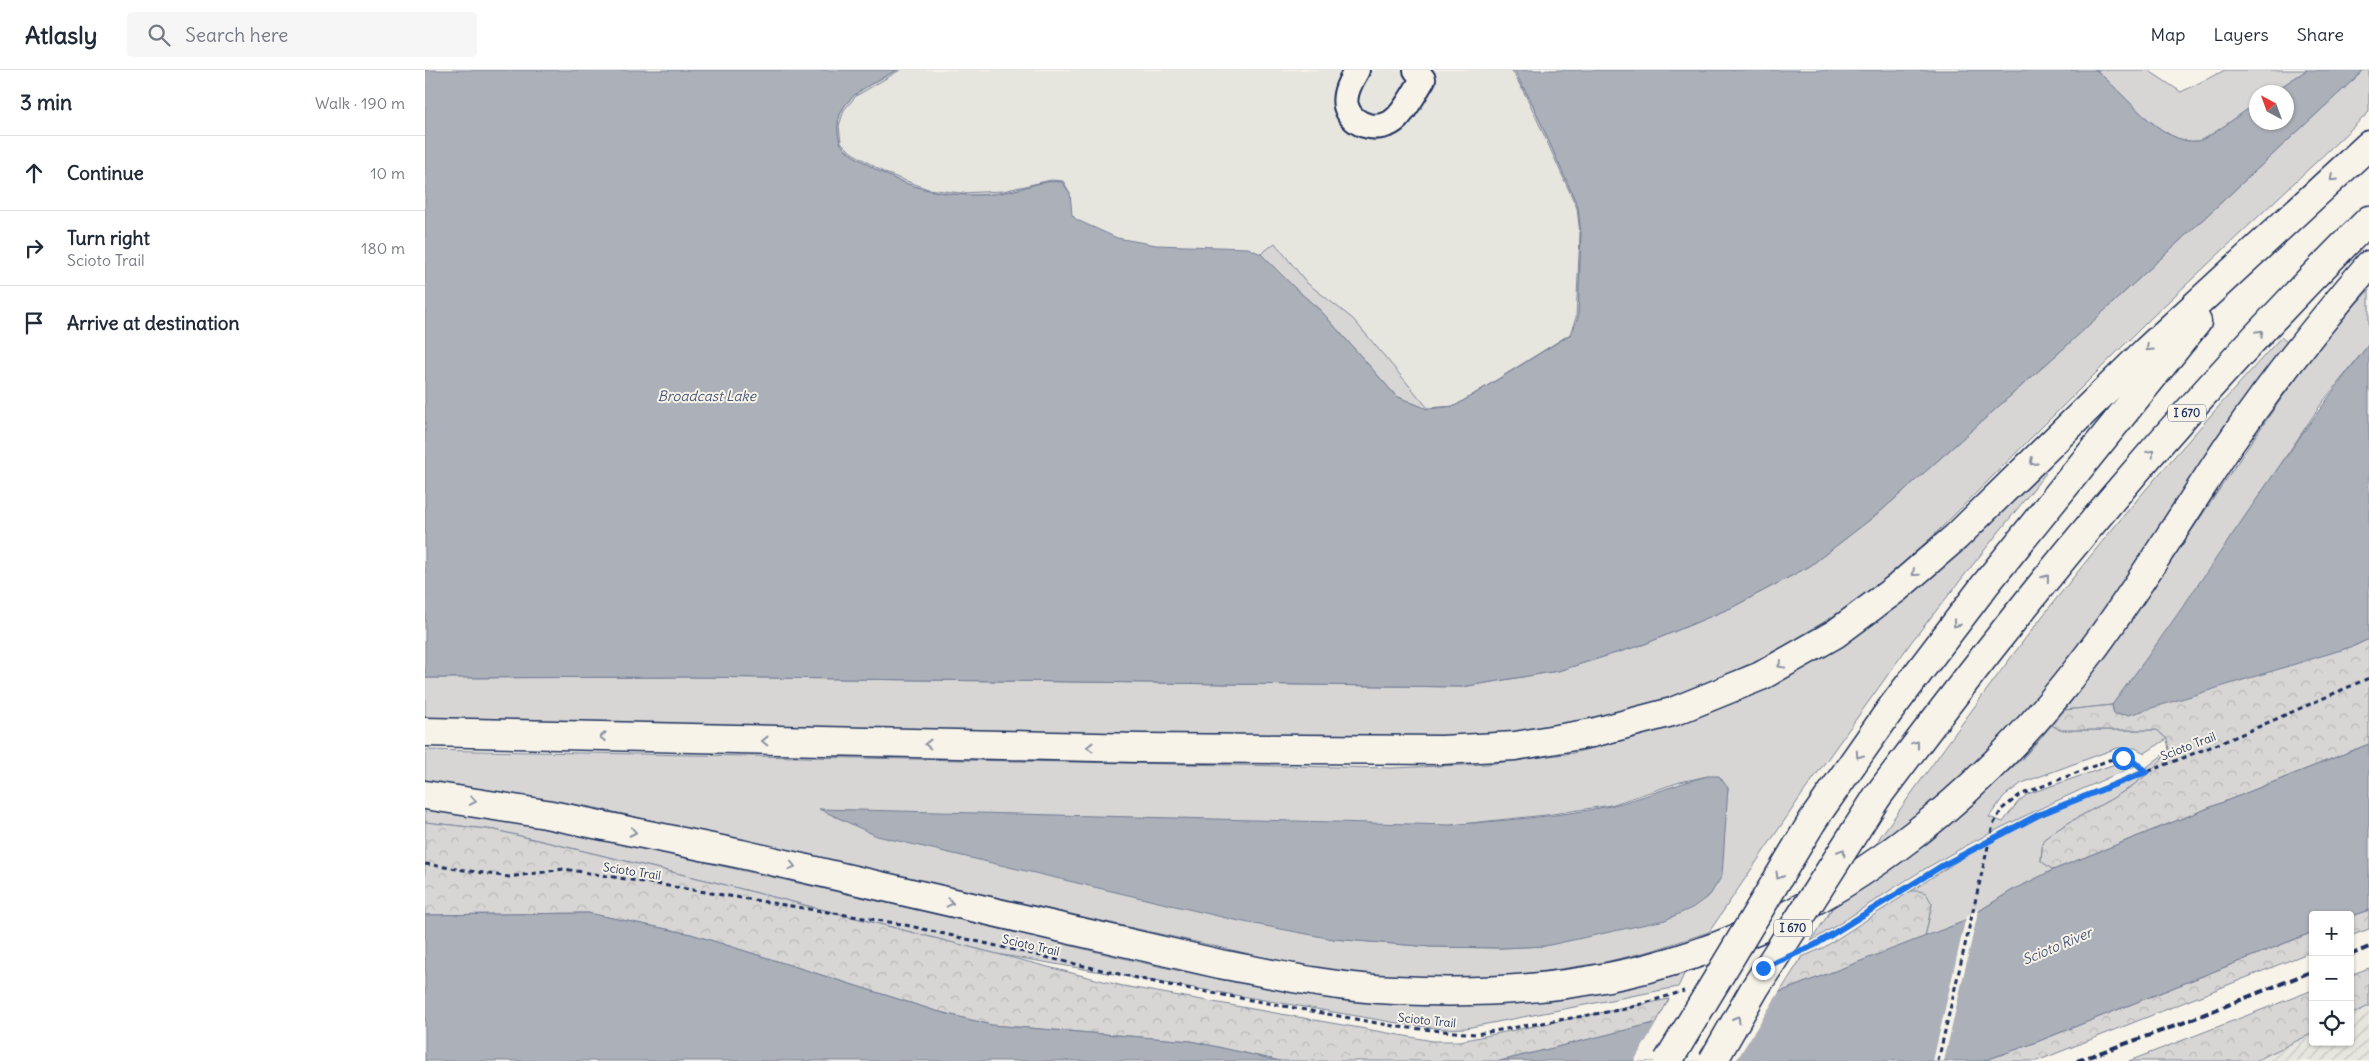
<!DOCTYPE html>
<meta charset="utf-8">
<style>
:root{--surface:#fff;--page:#f6f6f7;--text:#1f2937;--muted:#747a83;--line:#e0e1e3}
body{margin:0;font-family:Delius,sans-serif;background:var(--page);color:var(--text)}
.controls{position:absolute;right:15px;bottom:15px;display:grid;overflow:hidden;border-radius:5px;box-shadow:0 1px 4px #0004}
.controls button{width:45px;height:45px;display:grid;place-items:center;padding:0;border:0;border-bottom:1px solid var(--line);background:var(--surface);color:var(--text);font:25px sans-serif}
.compass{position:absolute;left:1824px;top:15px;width:45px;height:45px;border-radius:50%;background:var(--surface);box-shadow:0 1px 4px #0004;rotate:319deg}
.stop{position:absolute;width:15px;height:15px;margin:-11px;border:4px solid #1a73e8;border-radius:50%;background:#fff}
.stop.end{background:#1a73e8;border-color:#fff;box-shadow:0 1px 5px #0008}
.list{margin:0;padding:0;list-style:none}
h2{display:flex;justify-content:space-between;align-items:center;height:65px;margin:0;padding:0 20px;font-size:21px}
h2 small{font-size:16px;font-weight:400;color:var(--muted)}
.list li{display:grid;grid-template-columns:32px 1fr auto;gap:15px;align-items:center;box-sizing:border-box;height:75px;padding:0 20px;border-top:1px solid var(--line)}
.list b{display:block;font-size:19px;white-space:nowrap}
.list p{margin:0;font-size:16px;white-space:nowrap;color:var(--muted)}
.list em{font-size:16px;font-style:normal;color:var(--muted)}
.icon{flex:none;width:28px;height:28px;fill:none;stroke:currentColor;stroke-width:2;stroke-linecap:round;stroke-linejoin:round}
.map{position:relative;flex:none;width:1944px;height:991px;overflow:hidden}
header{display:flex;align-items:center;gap:30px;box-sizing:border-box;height:70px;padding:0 25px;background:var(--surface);border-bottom:1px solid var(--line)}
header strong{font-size:24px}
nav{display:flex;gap:28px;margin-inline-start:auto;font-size:18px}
.search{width:350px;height:45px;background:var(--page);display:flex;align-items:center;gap:12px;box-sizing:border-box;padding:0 18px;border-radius:5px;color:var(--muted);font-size:19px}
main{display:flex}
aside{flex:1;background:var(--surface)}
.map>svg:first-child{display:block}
.built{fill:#e6e5de}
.industrial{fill:url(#industrial-furrows)}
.green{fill:#d7d6d4;stroke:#798299;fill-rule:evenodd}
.forest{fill:url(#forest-crowns);stroke:#798299}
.water{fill:#acb0b9;stroke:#727c95}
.pier{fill:#f7f3e8}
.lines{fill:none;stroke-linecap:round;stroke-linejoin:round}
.minor-casing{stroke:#1b2f5e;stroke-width:28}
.highway-casing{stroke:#1b2f5e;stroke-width:31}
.path{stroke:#1b2f5e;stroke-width:3;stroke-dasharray:5 4;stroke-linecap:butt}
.minor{stroke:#f7f3e8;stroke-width:24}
.highway{stroke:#f7f3e8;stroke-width:28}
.rail{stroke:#1b2f5e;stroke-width:4;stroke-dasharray:8 4;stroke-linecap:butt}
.highway-bridge-casing{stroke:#1b2f5e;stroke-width:31;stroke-linecap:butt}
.path-bridge{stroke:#1b2f5e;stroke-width:3;stroke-dasharray:5 4;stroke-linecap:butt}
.highway-bridge{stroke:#f7f3e8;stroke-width:28}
.oneway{stroke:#8991a3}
.route{stroke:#1a73e8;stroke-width:6}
.labels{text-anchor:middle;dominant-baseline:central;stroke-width:4;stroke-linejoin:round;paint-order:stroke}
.shield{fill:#f7f3e8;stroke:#5d6a87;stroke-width:1}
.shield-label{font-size:11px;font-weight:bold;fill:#1b2f5e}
.street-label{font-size:12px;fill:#1b2f5e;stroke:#f7f3e8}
.water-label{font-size:14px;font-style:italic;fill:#465679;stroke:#f7f3e8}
</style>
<header>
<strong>Atlasly</strong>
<div class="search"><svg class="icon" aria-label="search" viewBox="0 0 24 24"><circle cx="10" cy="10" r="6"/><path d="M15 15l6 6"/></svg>Search here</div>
<nav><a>Map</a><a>Layers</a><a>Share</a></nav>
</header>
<main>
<aside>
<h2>3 min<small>Walk · 190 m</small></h2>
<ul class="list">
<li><svg class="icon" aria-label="ahead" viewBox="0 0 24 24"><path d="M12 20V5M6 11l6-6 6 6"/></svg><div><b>Continue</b></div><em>10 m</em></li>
<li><svg class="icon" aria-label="right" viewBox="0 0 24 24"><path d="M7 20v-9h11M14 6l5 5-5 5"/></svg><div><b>Turn right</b><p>Scioto Trail</p></div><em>180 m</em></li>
<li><svg class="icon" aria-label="arrive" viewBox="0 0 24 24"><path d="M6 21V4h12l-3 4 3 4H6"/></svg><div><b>Arrive at destination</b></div></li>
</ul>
</aside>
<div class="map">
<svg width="1944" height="991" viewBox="0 0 1944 991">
<defs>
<pattern id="industrial-furrows" width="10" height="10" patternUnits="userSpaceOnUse" patternTransform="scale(1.25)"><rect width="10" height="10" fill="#e6e5de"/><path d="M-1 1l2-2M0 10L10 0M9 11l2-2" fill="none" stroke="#c5c5c1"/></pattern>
<pattern id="forest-crowns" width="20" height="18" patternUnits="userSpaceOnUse" patternTransform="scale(1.25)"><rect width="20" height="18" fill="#d7d6d4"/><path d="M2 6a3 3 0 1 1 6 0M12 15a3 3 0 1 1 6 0" fill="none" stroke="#b8b8b8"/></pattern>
</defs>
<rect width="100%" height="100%" fill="#f7f3e8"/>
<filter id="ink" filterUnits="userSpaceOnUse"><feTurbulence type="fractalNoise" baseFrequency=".02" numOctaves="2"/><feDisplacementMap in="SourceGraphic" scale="10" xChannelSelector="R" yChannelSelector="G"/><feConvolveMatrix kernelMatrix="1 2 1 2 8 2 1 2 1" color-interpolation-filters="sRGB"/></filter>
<g filter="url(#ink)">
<polygon class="built" points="475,0 1087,0 1105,34 1152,138 1155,164 1151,248 1145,263 1030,336 1003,338 928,249 882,213 850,173 836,184 823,178 731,175 692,168 652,150 647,145 645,123 638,111 626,110 578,121 536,123 503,119 460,103 426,82 416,72 414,56 419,40 431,26"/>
<polygon class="industrial" points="1944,936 1944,991 1830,991 1888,963 1888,972 1925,972 1925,945"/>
<g class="green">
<path d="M472,0H475L431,26L419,40L414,56L416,72L426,82L460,103L503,119L536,123L578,121L626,110L638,111L645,123L637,112C618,109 600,119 581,122C535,131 481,120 442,94C433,88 417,81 414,69C405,30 443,16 472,0Z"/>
<polygon points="1087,0 1107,33 1153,137 1156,164 1153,248 1146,264 1030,336 1002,339 971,326 896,241 871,219 836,184 850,173 882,213 928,249 1003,338 1030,336 1145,264 1151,248 1155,164 1152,138 1105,34"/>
<path d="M1671,0H1723L1756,22L1800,0H1882L1848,22H1832L1831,33C1820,41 1783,69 1773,71C1737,76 1697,21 1671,0Z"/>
<polygon points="1939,0 1944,0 1944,42 1727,247 1507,467 1454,514 1407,547 1361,575 1316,598 1253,625 1193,645 1085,664 991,671 0,652 0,608 266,607 1037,617 1133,601 1220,574 1308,537 1385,496 1455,442 1637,280"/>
<path d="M1944,220V274L1897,333L1743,561L1687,635L1640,640C1692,570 1741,499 1790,426C1838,355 1884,283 1944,220Z"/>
<path d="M1856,267L1862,272C1813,338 1769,406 1723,474C1679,541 1634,608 1579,667C1540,709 1496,743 1450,778L1455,767C1519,679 1582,589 1651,504C1716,422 1786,345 1856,267Z"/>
<path d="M1617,400L1621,403L1487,571L1376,726L1284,862L1226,881L1176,893L1108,903L1046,909L992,908L929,903L865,893L166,737L0,710V680L967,698L1063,694L1148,683L1218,665L1281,643L1349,613ZM1283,706L1303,718L1300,747L1120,876L1077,878L1006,877L908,869L1026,755L1121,745L1186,735L1255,712Z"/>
<path d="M1627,655L1635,660H1732L1742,669L1720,683L1710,678H1692L1597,713L1579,726L1564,747L1578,752L1593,732L1603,724L1690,694L1702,692L1710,696C1638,727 1566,760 1498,800C1460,822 1424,849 1386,871L1410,834L1447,812L1506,771L1599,687Z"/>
<path d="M1744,680C1713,725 1659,738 1618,770L1616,791L1628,800L1586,821L1535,853L1500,867L1507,833L1486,821L1549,780L1629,740L1718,700Z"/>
<path d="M0,737C185,768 367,812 550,853C745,898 942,957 1143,927C1184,921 1223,910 1262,898L1253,917L1041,958L1019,959L978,954L572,884L289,812L70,760L0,752Z"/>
</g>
<g class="forest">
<path d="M1944,569V674L1628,800L1616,791L1618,770C1659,738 1713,725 1744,680L1742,669L1732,660H1635L1627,655L1640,640L1687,635L1689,644L1929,576Z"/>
<polygon points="0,752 70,760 289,812 698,916 1008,971 1035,971 1244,929 1231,953 1075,991 855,991 766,971 566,955 511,941 266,864 163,843 0,845"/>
<polygon points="1486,821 1494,821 1501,823 1507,834 1500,867 1355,922 1377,887 1398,878"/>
<polygon points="1944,840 1944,859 1925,866 1925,847"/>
<polygon points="1888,862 1888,881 1612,991 1558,991 1604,975"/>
<polygon points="1944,898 1944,936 1925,945 1925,905"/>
<polygon points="1888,920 1888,963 1830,991 1704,991"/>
</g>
<g class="water">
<path d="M0,0H472C443,16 405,30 414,69C417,81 433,88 442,94C481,120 535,131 581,122C600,119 618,109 637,112L645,123L647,145L652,150L692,168L731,175L823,178L836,184L871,219L896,241L971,326L1002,339L1030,336L1146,264L1153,248L1156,164L1153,137L1107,33L1089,0H1671C1697,21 1737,76 1773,71C1783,69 1820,41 1831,33L1832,52H1862V22H1848L1882,0H1939L1637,280L1455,442L1385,496L1308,537L1220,574L1133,601L1037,617L266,607L0,608Z"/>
<path d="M1944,274V569L1929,576L1704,645L1689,644L1687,635C1776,517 1853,390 1944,274Z"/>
<polygon points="1944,674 1944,840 1925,847 1925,845 1888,845 1888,862 1604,975 1558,991 1075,991 1355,922 1535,853 1586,821 1628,800"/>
<path d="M1283,706H1294L1303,718L1297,806L1285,825L1267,838L1240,850L1120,876L1077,878L1006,877L908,869L814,851L452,766L394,739L1026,755C1079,750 1133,747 1185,736C1218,728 1250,714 1283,706Z"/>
<polygon points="163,843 266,864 511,941 566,955 766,971 855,991 0,991 0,845"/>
</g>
<g class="pier">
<polygon points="1554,838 1519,991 1508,991 1541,847"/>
<polygon points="1356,919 1311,991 1209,991 1234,949"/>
</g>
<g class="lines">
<g class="minor-casing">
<path id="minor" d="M932,0C926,10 918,24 921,36C927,58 957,63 972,48C982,38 990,22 998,9L991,0"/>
</g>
<g class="highway-casing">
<g id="highway">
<polyline points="0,662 714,678 1017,680 1090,676 1167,663 1247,642 1336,606 1410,564 1472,518 1531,467 1721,281 1944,75"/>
<path d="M0,725L121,744L316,784L795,894C853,905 911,918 970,920C1069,925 1173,917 1267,885C1431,830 1563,719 1665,583C1715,516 1758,444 1804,375C1847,312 1894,253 1944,195"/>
<path d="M1452,727C1603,524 1764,328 1944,150"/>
<polyline points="1388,750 1465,640 1560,515 1772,252"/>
</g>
</g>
<g class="path">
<path d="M1577,739L1595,725L1684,690C1700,687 1709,691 1721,701"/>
<polyline points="0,794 84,807 139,799 476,854 738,914 974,957 1051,964 1200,939 1259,921"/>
<polyline points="1381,880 1515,797 1613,745 1808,668 1944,608"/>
</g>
<use href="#minor" class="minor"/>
<use href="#highway" class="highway"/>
<g class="rail">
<polyline points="1925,885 1944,877"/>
<polyline points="1652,991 1750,956 1888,901"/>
</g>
<g class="highway-bridge-casing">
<g id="highway-bridge">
<polyline points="1243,991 1388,750"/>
<polyline points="1288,991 1330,918 1452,727"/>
</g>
</g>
<polyline class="path-bridge" points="1513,991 1568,755 1577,739"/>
<use href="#highway-bridge" class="highway-bridge"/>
</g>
<defs><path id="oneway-chevron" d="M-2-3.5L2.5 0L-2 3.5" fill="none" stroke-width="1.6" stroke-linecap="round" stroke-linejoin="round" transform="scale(1.25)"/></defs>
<g class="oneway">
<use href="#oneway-chevron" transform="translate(1908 108) rotate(137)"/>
<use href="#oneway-chevron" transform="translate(1835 263) rotate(-47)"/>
<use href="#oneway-chevron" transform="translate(1724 278) rotate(137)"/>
<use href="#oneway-chevron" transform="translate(1726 383) rotate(-49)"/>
<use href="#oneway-chevron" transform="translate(1608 392) rotate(136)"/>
<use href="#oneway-chevron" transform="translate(1490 503) rotate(139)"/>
<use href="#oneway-chevron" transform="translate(1621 508) rotate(-51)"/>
<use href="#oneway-chevron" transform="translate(1531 554) rotate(127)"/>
<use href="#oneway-chevron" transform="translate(1356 595) rotate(151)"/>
<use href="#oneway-chevron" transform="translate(178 667) rotate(-179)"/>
<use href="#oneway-chevron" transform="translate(340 671) rotate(-179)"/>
<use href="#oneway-chevron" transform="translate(503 674) rotate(-179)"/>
<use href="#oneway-chevron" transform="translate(1491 674) rotate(-53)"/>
<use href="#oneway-chevron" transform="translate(665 677) rotate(-179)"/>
<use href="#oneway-chevron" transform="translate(1434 685) rotate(125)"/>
<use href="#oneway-chevron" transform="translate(48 731) rotate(10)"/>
<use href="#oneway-chevron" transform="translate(208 762) rotate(12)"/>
<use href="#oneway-chevron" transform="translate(1417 782) rotate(-58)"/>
<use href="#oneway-chevron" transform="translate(367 796) rotate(13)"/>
<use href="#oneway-chevron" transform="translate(1354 806) rotate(121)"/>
<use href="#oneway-chevron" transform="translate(525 833) rotate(13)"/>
<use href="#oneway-chevron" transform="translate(1312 949) rotate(-60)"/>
</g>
</g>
<g class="lines" filter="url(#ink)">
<polyline class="route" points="1338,898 1390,875 1515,797 1613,745 1721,702 1711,693 1698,688"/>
</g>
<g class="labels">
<g class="shield">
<rect x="1743" y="334.5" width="38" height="17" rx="4"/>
<rect x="1349" y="849.5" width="38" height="17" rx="4"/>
</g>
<g class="shield-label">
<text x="1762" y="343">I 670</text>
<text x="1368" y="858">I 670</text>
</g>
<g class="street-label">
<text transform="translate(1763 676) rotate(-21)">Scioto Trail</text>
<text transform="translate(207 801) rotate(9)">Scioto Trail</text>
<text transform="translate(606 875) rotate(13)">Scioto Trail</text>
<text transform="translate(1002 950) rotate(6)">Scioto Trail</text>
</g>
<g class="water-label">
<text x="282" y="326">Broadcast Lake</text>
<text transform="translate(1632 876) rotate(-23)">Scioto River</text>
</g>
</g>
</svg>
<div class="controls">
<button>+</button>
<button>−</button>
<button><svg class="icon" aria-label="locate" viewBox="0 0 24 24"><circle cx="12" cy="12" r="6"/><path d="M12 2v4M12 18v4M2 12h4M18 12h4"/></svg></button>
</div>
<svg class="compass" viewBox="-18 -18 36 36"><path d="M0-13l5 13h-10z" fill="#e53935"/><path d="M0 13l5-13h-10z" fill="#747a83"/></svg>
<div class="stop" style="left:1698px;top:688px"></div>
<div class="stop end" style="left:1338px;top:898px"></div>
</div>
</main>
